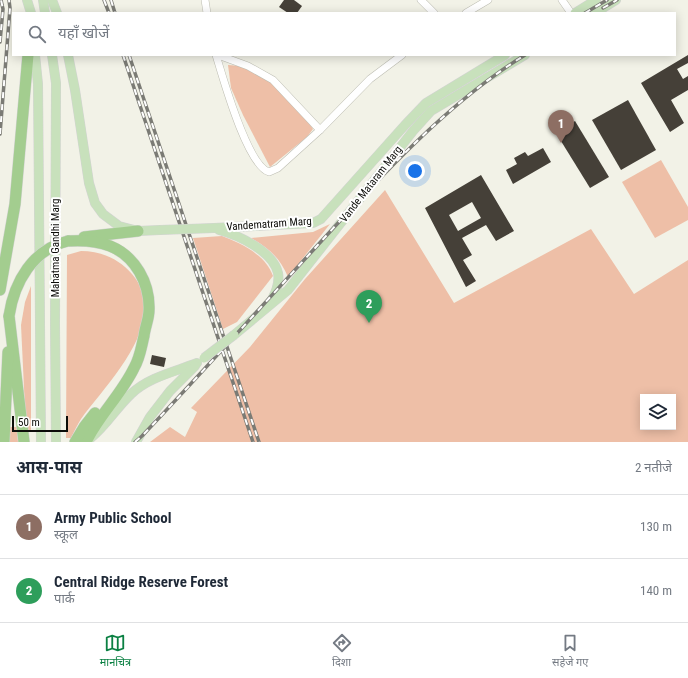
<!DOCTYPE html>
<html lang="hi">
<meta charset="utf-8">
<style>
:root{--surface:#fff;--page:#f6f6f7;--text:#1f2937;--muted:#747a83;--line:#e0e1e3;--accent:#0b8043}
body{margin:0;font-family:"Roboto Condensed","Noto Sans Devanagari",sans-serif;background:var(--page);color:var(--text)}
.controls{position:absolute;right:12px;bottom:12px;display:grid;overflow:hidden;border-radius:0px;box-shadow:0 2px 10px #0003}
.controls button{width:36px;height:36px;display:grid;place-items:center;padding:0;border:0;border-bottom:1px solid var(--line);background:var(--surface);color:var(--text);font:20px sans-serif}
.scale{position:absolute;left:12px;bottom:10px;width:56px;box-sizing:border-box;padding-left:4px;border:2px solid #0c0c09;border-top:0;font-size:11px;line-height:14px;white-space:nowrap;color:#0c0c09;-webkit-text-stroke:3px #fff;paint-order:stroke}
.you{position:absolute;left:415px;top:171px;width:14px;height:14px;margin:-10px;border:3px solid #fff;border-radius:50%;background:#1a73e8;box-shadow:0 0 0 6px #1a73e833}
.badge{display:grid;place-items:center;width:26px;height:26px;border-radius:50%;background:var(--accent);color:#fff;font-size:13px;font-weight:700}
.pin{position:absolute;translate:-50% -33px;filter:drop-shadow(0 1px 2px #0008)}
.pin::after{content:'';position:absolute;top:21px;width:14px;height:12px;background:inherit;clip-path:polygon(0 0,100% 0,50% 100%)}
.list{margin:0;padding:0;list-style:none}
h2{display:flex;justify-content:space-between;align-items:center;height:52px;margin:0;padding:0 16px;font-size:17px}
h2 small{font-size:13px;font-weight:400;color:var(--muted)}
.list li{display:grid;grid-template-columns:26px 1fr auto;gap:12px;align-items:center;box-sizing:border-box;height:64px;padding:0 16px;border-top:1px solid var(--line)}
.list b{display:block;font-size:15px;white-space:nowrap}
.list p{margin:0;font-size:13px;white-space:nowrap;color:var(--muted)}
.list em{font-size:13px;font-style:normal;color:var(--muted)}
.icon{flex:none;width:22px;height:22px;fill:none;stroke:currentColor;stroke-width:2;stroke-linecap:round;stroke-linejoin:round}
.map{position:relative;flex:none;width:688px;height:442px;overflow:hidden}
.search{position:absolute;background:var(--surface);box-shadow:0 2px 10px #0003;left:12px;right:12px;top:12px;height:44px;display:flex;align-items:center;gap:10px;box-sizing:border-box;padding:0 14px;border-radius:0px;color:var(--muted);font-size:15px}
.sheet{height:180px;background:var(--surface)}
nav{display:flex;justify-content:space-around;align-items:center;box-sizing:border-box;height:56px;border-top:1px solid var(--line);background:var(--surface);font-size:11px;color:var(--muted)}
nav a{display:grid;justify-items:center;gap:2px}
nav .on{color:var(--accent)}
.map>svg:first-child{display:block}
.green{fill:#eebfa7;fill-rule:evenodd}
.building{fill:#454038;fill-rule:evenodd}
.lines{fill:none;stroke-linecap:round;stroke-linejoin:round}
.minor-casing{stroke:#bdbdb2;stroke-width:8}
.major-casing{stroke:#d3d3d3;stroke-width:10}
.highway-casing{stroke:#d3d3d3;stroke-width:12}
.minor{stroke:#fff;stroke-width:7}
.major{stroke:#c8e1bc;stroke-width:9}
.highway{stroke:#a3cd8f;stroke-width:11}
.rail-casing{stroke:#7b7b75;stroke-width:3.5}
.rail{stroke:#fff;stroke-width:2;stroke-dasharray:6;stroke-linecap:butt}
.major-bridge-casing{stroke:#d3d3d3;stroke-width:10;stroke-linecap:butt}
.highway-bridge-casing{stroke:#d3d3d3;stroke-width:12;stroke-linecap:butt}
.major-bridge{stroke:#c8e1bc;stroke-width:9}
.highway-bridge{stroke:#a3cd8f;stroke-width:11}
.labels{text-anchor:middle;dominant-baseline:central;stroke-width:4;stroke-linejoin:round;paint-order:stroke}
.street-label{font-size:11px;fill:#0c0c09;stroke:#fff}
</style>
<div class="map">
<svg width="688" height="442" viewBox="0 0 688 442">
<rect width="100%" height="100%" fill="#f2f2e7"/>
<g class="green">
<polygon points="228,65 240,66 270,81 309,123 313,129 307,137 270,167 243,115 231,88"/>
<polygon points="661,160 688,207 688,220 655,238 622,182"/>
<path d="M385,190L454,303L591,229L634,294L688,260V442H150L170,427L185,437L197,412L191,408L250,347L305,279ZM643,397H673V427H643Z"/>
<path d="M330,224L288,277C280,258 269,248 251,238L313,232Z"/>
<path d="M222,236C242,244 265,254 273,276L237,322L223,329L193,238Z"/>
<path d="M81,251C101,251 119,259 132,274C172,321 107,383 81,419C77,425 74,432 71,438H66L67,255Z"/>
<polygon points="31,286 31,431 26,430 21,325 25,302"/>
<polygon points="10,427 17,427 18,442 9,442"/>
</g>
<g class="building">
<polygon points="284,0 294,0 302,6 297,13 288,13 279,7"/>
<polygon points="688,55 688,63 677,69 683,79 688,76 688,90 671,100 684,123 670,132 641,83"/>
<polygon points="628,100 656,150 621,170 592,120"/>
<polygon points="575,121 609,177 590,188 556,133"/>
<polygon points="543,148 551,162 513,184 506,170 517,164 514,158 525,152 528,156"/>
<path d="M481,175L514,231L496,241L486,225L462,238L472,255L463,260L476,281L466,287L425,208ZM472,202L481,218L458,231L449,215Z"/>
<polygon points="152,355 166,358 164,367 150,364"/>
</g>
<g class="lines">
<g class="minor-casing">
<g id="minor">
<polyline points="205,0 207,13"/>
<polyline points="421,0 434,13"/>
<polyline points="562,0 571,13"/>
<polyline points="466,13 488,0"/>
<path d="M216,55C223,78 247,165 269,172L278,168L320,130L370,79L402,55"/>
<polyline points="218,55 248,66 273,80 320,130"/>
</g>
</g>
<g class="major-casing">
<g id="major">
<polyline points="27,0 31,13"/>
<polyline points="43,0 45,13"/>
<polyline points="52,0 57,13"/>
<polyline points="575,13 596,0"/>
<polyline points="595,13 616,0"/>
<polyline points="35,55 38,84 41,442"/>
<polyline points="52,55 56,83 55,324 56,442"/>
<polyline points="68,55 75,90 89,183 95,203 103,214 119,226 138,231 160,230"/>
<polyline points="214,228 313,223 321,219 405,125 426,103 505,55"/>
<path d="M219,230C238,235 273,251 278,273C280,284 275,294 270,303"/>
<polyline points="234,335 288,290 413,131 431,111 525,55"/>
<path d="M87,441C105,428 115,409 131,394C149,377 174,372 197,363"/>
<polyline points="136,442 150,417 170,391 195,366"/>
</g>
</g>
<g class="highway-casing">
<g id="highway">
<polyline points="84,237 138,231"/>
<path d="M68,241C82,240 97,241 110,246C135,256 150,283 149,310C149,319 145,327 144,336C141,348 140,358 134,368C121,395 99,415 86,442"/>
<polyline points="0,290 15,204 28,55"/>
<polyline points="9,316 24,442"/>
<polyline points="4,442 8,352"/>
<polyline points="75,442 84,427 95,413"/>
</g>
</g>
<use href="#minor" class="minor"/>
<use href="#major" class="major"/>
<use href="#highway" class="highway"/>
<g class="rail-casing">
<g id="rail">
<polyline points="104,0 109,13"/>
<polyline points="111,0 115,13"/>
<polyline points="603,8 617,0"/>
<polyline points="585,13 607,0"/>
<polyline points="0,42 3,9 1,0"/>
<polyline points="123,55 253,442"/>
<polyline points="129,55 259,442"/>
<polyline points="0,134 10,8 9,0"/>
<path d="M135,442L142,436C201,374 258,310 316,247C378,179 447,103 525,55"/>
</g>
</g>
<use href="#rail" class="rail"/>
<g class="major-bridge-casing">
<g id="major-bridge">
<polyline points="160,230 214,228"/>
<polyline points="204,358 234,335"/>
</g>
</g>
<g class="highway-bridge-casing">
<path id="highway-bridge" d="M9,316C14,282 33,249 68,241"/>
</g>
<use href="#major-bridge" class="major-bridge"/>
<use href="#highway-bridge" class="highway-bridge"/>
</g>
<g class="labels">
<g class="street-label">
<text transform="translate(371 184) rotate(-52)">Vande Mataram Marg</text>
<text transform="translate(269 224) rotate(-4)">Vandematram Marg</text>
<text transform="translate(55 248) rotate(-90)">Mahatma Gandhi Marg</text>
</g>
</g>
</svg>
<div class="controls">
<button><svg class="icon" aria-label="layers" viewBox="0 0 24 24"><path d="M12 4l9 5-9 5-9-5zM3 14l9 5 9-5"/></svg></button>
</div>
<div class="scale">50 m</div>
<div class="you"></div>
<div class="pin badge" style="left:561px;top:143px;background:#8d6e63">1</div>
<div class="pin badge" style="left:369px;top:323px;background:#2e9e5b">2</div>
<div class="search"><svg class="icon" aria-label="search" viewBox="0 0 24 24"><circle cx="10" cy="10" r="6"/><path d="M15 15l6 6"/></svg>यहाँ खोजें</div>
</div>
<section class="sheet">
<h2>आस-पास<small>2 नतीजे</small></h2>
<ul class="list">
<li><span class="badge" style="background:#8d6e63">1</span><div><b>Army Public School</b><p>स्कूल</p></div><em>130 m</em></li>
<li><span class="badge" style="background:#2e9e5b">2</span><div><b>Central Ridge Reserve Forest</b><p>पार्क</p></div><em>140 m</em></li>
</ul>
</section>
<nav>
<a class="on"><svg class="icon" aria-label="map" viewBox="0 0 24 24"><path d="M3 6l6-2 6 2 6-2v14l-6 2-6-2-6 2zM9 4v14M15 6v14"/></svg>मानचित्र</a>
<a><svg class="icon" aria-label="directions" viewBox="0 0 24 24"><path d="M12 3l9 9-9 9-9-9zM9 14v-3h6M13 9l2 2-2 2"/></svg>दिशा</a>
<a><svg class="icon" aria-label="saved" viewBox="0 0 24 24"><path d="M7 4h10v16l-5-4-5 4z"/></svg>सहेजे गए</a>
</nav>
